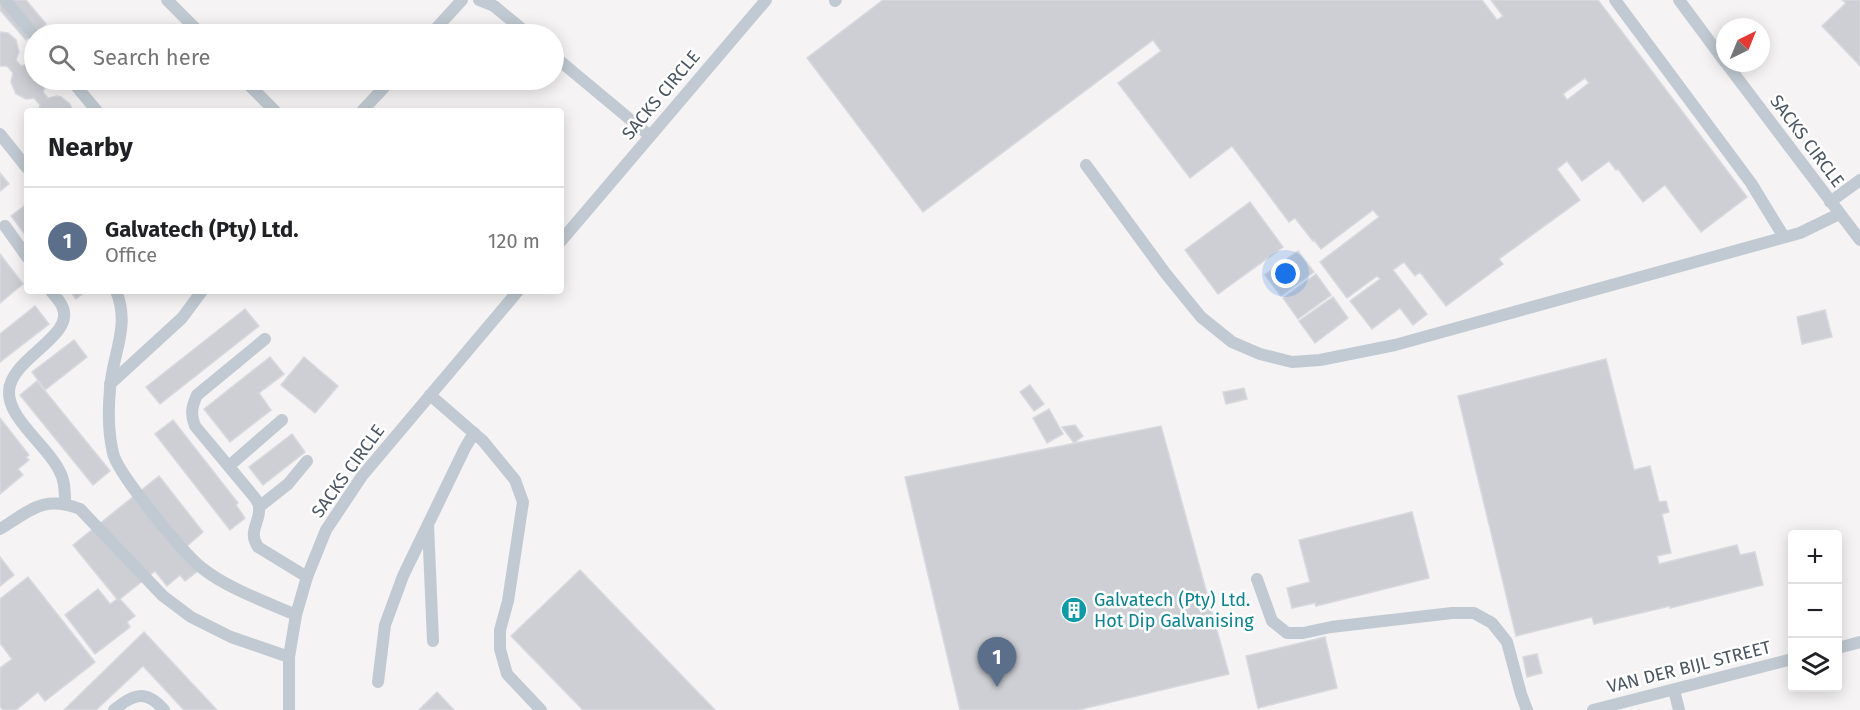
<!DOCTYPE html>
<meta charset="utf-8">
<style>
:root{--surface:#fff;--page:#f6f6f6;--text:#202124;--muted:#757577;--line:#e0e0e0;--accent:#ea580c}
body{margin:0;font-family:"Fira Sans",sans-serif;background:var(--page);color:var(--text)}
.controls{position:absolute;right:18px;bottom:18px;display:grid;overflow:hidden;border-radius:6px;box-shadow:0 3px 15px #0003}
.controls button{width:54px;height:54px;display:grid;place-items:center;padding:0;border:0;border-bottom:2px solid var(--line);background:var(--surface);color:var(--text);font:30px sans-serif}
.compass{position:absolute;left:1716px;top:18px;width:54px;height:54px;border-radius:50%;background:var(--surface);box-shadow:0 3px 15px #0003;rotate:43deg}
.you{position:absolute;left:1286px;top:274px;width:21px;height:21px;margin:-15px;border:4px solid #fff;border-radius:50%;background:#1a73e8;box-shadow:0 0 0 9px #1a73e833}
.badge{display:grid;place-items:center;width:39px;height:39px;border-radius:50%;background:var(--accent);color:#fff;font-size:20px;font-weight:700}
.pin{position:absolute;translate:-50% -50px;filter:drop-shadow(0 2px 3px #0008)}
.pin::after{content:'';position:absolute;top:32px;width:21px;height:18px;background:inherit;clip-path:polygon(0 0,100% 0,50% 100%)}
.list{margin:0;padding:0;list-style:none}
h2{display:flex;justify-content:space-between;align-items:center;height:78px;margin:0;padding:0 24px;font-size:26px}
h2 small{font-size:20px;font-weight:400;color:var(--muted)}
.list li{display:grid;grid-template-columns:39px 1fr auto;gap:18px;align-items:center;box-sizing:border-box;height:108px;padding:0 24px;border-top:2px solid var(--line)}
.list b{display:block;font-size:22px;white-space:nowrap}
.list p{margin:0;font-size:20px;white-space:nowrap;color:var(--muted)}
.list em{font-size:20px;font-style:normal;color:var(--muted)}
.icon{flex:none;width:33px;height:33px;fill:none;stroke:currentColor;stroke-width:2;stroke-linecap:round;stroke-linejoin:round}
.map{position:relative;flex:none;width:1860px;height:710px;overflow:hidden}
.search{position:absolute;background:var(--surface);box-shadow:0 3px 15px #0003;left:24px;top:24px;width:540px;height:66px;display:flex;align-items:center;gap:15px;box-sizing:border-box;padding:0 21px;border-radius:33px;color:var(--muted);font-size:22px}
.panel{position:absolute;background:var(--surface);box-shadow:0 3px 15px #0003;left:24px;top:108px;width:540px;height:186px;border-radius:6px}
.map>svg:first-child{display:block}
.building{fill:#cdcfd5;stroke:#d7d9de;stroke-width:1.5;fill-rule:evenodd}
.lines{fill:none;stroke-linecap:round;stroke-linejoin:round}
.lane{stroke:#c1cad2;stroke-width:12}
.labels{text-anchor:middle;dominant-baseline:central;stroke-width:5;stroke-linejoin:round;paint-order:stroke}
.street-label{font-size:18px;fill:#4a5661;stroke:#fff}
.culture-label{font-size:18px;fill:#0d838f;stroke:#fff;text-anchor:start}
</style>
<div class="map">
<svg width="1860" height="710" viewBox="0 0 1860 710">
<rect width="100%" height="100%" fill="#f5f3f3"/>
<g class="building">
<polygon points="0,0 26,0 46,24 26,40 0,10"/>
<path d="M883,0H1482L1497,20L1503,16L1491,0H1598L1747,197L1701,232L1665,185L1643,202L1618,169L1616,170L1609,161L1582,181L1567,161L1557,169L1580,200L1499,259L1503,264L1446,306L1420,272L1415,276L1404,262L1393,270L1427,314L1413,325L1400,308L1372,329L1350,301L1380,279L1377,276L1347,298L1320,262L1379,217L1373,210L1321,249L1314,240L1313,241L1295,218L1289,222L1232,146L1190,178L1118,83L1161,51L1153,40L923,212L807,58ZM1585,78L1589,83L1567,100L1563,94Z"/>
<polygon points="1842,0 1860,0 1860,66 1822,26 1846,3"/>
<polygon points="0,32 8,33 16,40 19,52 16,60 21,66 29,64 34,65 34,80 45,80 46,83 43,92 48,98 57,96 61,97 70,104 73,111 39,111 40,105 34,98 26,99 16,94 11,82 13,73 7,66 0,66"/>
<polygon points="0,173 9,184 0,191"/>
<polygon points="1250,202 1283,247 1218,294 1185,250"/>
<polygon points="27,204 27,237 11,216"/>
<polygon points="1298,251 1314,272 1281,296 1265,275"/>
<polygon points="0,254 23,284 0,303"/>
<polygon points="1316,274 1331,295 1298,319 1283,298"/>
<polygon points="70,291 86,291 76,299"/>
<polygon points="1333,297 1348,318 1315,343 1299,321"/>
<polygon points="35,306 49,324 0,362 0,334"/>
<polygon points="245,309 259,326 160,404 146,387"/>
<polygon points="1825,310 1832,337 1802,344 1797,317"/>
<polygon points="74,340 87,357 45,390 32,372"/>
<polygon points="270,357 284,374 259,393 271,410 230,442 204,409"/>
<polygon points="304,357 338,386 315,413 281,385"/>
<polygon points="1606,359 1634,470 1650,466 1659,502 1666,501 1669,512 1662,514 1671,553 1657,556 1659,564 1737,545 1740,555 1755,552 1763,585 1670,608 1670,606 1594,624 1592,617 1516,636 1458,396"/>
<polygon points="37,381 110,471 93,485 20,395"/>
<polygon points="1030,385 1044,404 1034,411 1020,392"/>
<polygon points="1244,388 1247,399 1226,404 1223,392"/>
<polygon points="1049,409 1063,434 1047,443 1033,418"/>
<polygon points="0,418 29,455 26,457 29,460 18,469 23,475 0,494"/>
<polygon points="173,420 238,503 236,505 245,518 230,530 155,434"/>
<polygon points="1075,425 1083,436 1074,443 1062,427"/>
<polygon points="1161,426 1229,674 1078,710 960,710 905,477"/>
<polygon points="292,434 305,452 263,485 249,467"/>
<polygon points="159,476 203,532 187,546 203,567 185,581 180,575 167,586 155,571 120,599 135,616 127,622 130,627 95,654 65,615 98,589 110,604 117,599 73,545"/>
<polygon points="1412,512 1429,578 1316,606 1315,603 1292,608 1287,588 1310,582 1299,540"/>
<polygon points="0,557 14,575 0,586"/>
<polygon points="580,570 715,710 583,710 511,636"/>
<polygon points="28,577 95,662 45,701 38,692 16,710 3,710 0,707 0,668 12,659 0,643 0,599"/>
<polygon points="144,632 217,710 184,710 143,666 96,710 64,710"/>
<polygon points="1325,637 1337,688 1258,708 1246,656"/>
<polygon points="1537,654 1542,673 1527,677 1523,657"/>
<polygon points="437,692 454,710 419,710"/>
</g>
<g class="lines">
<g class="lane">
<polyline points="5,0 34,35"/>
<polyline points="167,0 201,34"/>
<polyline points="479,0 494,6 528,34"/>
<polyline points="1615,0 1751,183 1784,237"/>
<polyline points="1679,0 1725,62"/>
<polyline points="835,1 836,0"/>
<polyline points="431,34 462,0"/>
<polyline points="554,56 650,136"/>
<polyline points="1726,63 1860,240"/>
<polyline points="71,80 97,111"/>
<polyline points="244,80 275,111"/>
<polyline points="362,111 391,80"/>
<polyline points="0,134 27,168"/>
<polyline points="1086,165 1166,274 1201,317 1232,342 1260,354 1292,362 1320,360 1395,345 1800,233 1839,214"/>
<polyline points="1830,202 1860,180"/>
<polyline points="5,226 27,257"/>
<polyline points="561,241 766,0"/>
<path d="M51,291C55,296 60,301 62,306C77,336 11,357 9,391C7,421 56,451 63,480C65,487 65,496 65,503"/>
<path d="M116,291C131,326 112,355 110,389C108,411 108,432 113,453C117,473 184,554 202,568C225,587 268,603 296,615"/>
<path d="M265,339L197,395C192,406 190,414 195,426L255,498C257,501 259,504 259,507C261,522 247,531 258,547L307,577"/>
<polyline points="110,384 182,318 202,291"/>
<polyline points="430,395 483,441 515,480 523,502 508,601 500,630 500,649 507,674 541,710"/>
<polyline points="229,466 282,420"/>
<polyline points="259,507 288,484 307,461"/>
<polyline points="428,525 433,641"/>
<path d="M0,529C31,510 43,495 80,509L163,596L191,617L231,637L289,657"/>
<polyline points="1257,579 1272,621 1287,633 1303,633 1331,627 1452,613 1474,613 1492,623 1507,642 1521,694 1527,710"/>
<polyline points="1838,648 1860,642"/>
<polyline points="378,682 385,625 403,576 465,448 474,433"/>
<polyline points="1674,690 1679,710"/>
<path d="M114,710C133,694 146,689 164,710"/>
<polyline points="289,710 289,657 296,615 307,577 326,530 362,476 518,291"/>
<polyline points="1593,710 1792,659"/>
</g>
</g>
<defs>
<g id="building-disc" transform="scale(1.35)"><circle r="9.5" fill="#0f9aa8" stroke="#fff"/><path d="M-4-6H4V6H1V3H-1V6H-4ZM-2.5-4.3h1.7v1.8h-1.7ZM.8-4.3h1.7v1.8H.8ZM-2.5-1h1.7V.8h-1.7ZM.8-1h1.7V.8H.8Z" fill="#fff"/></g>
</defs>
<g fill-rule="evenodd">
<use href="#building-disc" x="1074" y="610"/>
</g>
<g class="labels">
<g class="street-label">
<text transform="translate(661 95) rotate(-50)">SACKS CIRCLE</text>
<text transform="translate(1807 141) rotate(53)">SACKS CIRCLE</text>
<text transform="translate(348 471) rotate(-54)">SACKS CIRCLE</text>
<text transform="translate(1689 667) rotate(-14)">VAN DER BIJL STREET</text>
</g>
<g class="culture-label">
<text x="1094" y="600">Galvatech (Pty) Ltd.<tspan x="1094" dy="21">Hot Dip Galvanising</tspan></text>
</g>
</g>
</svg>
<div class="controls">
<button>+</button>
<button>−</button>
<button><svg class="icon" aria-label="layers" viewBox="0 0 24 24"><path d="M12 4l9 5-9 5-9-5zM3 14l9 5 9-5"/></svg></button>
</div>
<svg class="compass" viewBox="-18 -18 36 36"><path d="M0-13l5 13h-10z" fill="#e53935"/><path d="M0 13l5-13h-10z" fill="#757577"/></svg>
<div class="you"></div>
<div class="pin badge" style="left:997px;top:687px;background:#5c6f8a">1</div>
<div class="search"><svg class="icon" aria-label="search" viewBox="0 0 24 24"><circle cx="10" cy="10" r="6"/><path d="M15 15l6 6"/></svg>Search here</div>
<section class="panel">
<h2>Nearby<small></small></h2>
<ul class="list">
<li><span class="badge" style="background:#5c6f8a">1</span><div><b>Galvatech (Pty) Ltd.</b><p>Office</p></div><em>120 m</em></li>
</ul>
</section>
</div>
